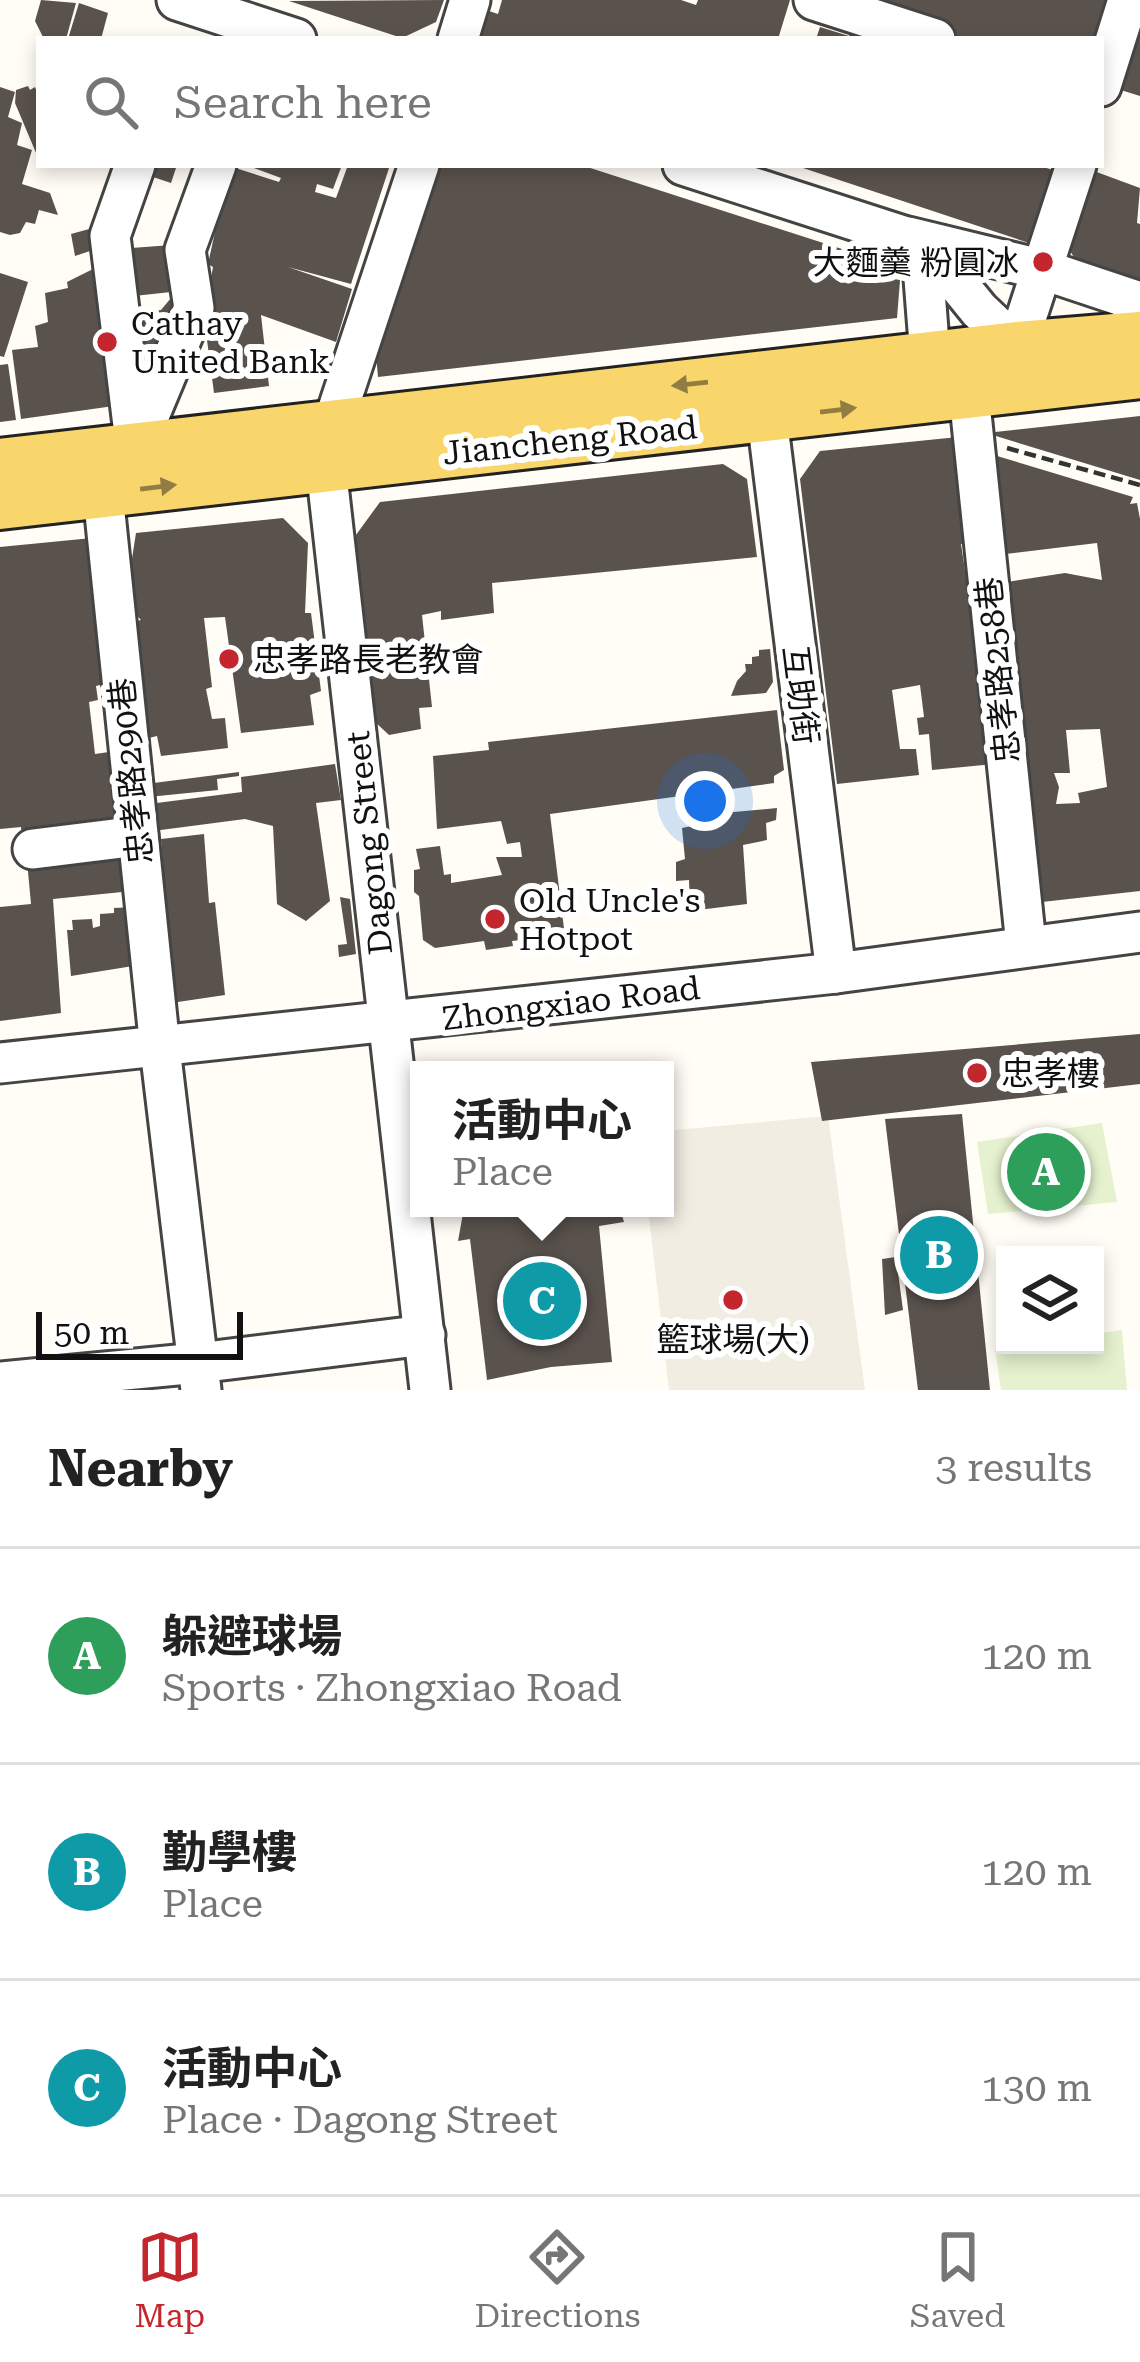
<!DOCTYPE html>
<meta charset="utf-8">
<style>
:root{--surface:#fff;--page:#f6f6f6;--text:#222;--muted:#767676;--line:#e0e0e0;--accent:#c4262e}
body{margin:0;font-family:"Roboto Serif","Noto Sans TC",serif;background:var(--page);color:var(--text)}
.controls{position:absolute;right:36px;bottom:36px;display:grid;overflow:hidden;border-radius:0px;box-shadow:0 6px 18px #0003}
.controls button{width:108px;height:108px;display:grid;place-items:center;padding:0;border:0;border-bottom:3px solid var(--line);background:var(--surface);color:var(--text);font:60px sans-serif}
.scale{position:absolute;left:36px;bottom:30px;width:207px;box-sizing:border-box;padding-left:12px;border:6px solid #111;border-top:0;font-size:33px;line-height:42px;white-space:nowrap;color:#111;-webkit-text-stroke:9px #fff;paint-order:stroke}
.you{position:absolute;left:705px;top:801px;width:42px;height:42px;margin:-30px;border:9px solid #fff;border-radius:50%;background:#1a73e8;box-shadow:0 0 0 18px #1a73e833}
.badge{display:grid;place-items:center;width:78px;height:78px;border-radius:50%;background:var(--accent);color:#fff;font-size:39px;font-weight:700}
.pin{position:absolute;translate:-50% -50%;border:6px solid #fff;box-shadow:0 3px 12px #0006}
.popup{position:absolute;left:410px;top:1061px;width:264px;height:156px;box-sizing:border-box;display:grid;place-content:center;border-radius:0px;background:var(--surface);filter:drop-shadow(0 3px 9px #0005);font-size:39px;white-space:nowrap;color:var(--muted)}
.popup b{font-size:45px;color:var(--text)}
.popup::after{content:'';position:absolute;left:50%;top:100%;margin-left:-24px;border:24px solid transparent;border-top-color:var(--surface)}
.list{margin:0;padding:0;list-style:none}
h2{display:flex;justify-content:space-between;align-items:center;height:156px;margin:0;padding:0 48px;font-size:51px}
h2 small{font-size:39px;font-weight:400;color:var(--muted)}
.list li{display:grid;grid-template-columns:78px 1fr auto;gap:36px;align-items:center;box-sizing:border-box;height:216px;padding:0 48px;border-top:3px solid var(--line)}
.list b{display:block;font-size:45px;white-space:nowrap}
.list p{margin:0;font-size:39px;white-space:nowrap;color:var(--muted)}
.list em{font-size:39px;font-style:normal;color:var(--muted)}
.icon{flex:none;width:66px;height:66px;fill:none;stroke:currentColor;stroke-width:2;stroke-linecap:round;stroke-linejoin:round}
.map{position:relative;flex:none;width:1140px;height:1390px;overflow:hidden}
.search{position:absolute;background:var(--surface);box-shadow:0 6px 18px #0003;left:36px;right:36px;top:36px;height:132px;display:flex;align-items:center;gap:30px;box-sizing:border-box;padding:0 42px;border-radius:0px;color:var(--muted);font-size:45px}
.sheet{height:804px;background:var(--surface)}
nav{display:flex;justify-content:space-around;align-items:center;box-sizing:border-box;height:168px;border-top:3px solid var(--line);background:var(--surface);font-size:33px;color:var(--muted)}
nav a{display:grid;justify-items:center;gap:6px}
nav .on{color:var(--accent)}
.map>svg:first-child{display:block}
.pitch{fill:#e6f2cf}
.plaza{fill:#f1ede2}
.building{fill:#5a524d;fill-rule:evenodd}
.lines{fill:none;stroke-linecap:round;stroke-linejoin:round}
.minor-casing{stroke:#444;stroke-width:45}
.major-casing{stroke:#222;stroke-width:54}
.path{stroke:#333;stroke-width:4.5;stroke-dasharray:12 6;stroke-linecap:butt}
.minor{stroke:#fff;stroke-width:39}
.major{stroke:#f9d66b;stroke-width:48}
.oneway{fill:#917d42}
.poi-dot{fill:#c4262e;stroke:#fff;stroke-width:4.5}
.labels{text-anchor:middle;dominant-baseline:central;stroke-width:12;stroke-linejoin:round;paint-order:stroke}
.poi-label{font-size:33px;fill:#111;stroke:#fff;text-anchor:start}
.street-label{font-size:33px;fill:#111;stroke:#fff}
</style>
<div class="map">
<svg width="1140" height="1390" viewBox="0 0 1140 1390">
<rect width="100%" height="100%" fill="#fffdf5"/>
<g class="pitch">
<polygon points="1102,1123 1117,1202 988,1214 977,1142"/>
<polygon points="1122,1330 1127,1390 1001,1390 995,1348 1095,1345 1095,1334"/>
</g>
<polygon class="plaza" points="828,1116 865,1390 669,1390 648,1208 665,1208 665,1131"/>
<g class="building">
<polygon points="41,0 76,3 66,39 44,39 35,21"/>
<polygon points="444,0 436,22 402,38 289,1"/>
<polygon points="502,0 681,0 696,5 698,0 790,0 778,39 475,39 486,10 498,14"/>
<polygon points="865,0 1109,0 1100,39 959,39 862,9"/>
<polygon points="1140,0 1140,96 1108,86"/>
<polygon points="79,3 108,13 101,39 68,39"/>
<polygon points="853,24 883,39 816,39 820,27 849,36"/>
<polygon points="28,86 30,90 35,87 39,97 39,160 15,103 16,90"/>
<polygon points="0,87 15,92 8,117 22,123 17,145 32,150 22,184 50,193 58,215 39,210 35,224 26,222 20,233 10,235 0,232"/>
<polygon points="147,165 177,165 171,183 144,174"/>
<polygon points="226,165 279,182 281,178 246,165 342,165 333,189 317,184 315,192 336,198 348,165 390,165 351,284 288,267 352,289 336,342 261,315 269,386 214,393 205,325 214,296 208,294 213,267 208,264 218,218 208,215"/>
<polygon points="434,165 581,165 901,268 897,318 378,377 376,354"/>
<polygon points="1037,165 1059,172 1035,245 797,166"/>
<polygon points="1083,167 1140,188 1137,223 1140,224 1140,279 1075,259 1061,236"/>
<polygon points="100,226 102,247 75,256 71,234"/>
<polygon points="172,245 177,281 171,292 134,296 131,248"/>
<polygon points="101,265 121,405 21,419 12,350 38,347 35,326 48,322 45,293 68,288 67,282"/>
<polygon points="0,273 28,282 4,357 0,356"/>
<polygon points="171,298 177,300 157,360 141,354 136,313 161,310"/>
<polygon points="8,364 16,420 0,422 0,365"/>
<polygon points="1140,416 1140,480 986,433"/>
<polygon points="958,437 969,543 961,544 973,624 983,623 994,764 932,770 929,734 919,735 917,718 924,717 920,685 892,690 900,749 916,749 919,775 837,784 800,479 820,451"/>
<path d="M987,453L1133,497L1130,504L1137,503L1140,519V891L1033,903L1000,583L1065,573L1102,580L1097,543L997,555ZM1100,729L1107,787L1078,793L1080,803L1056,804L1059,787L1054,773H1070L1066,730Z"/>
<polygon points="723,464 747,479 757,557 492,583 494,613 441,620 441,611 422,615 432,707 419,708 421,729 389,735 374,721 353,539 380,502"/>
<polygon points="283,518 308,543 305,613 311,613 321,691 310,695 314,725 241,733 225,617 204,618 212,687 206,689 212,719 225,718 228,748 161,756 157,736 141,740 128,623 141,620 125,603 136,533"/>
<polygon points="92,538 108,683 96,686 98,700 89,702 95,754 116,751 125,827 22,838 21,827 0,829 0,547"/>
<polygon points="770,649 773,682 766,693 731,696 737,681 746,671 745,664 752,664 752,657 759,656 759,650"/>
<polygon points="777,710 784,770 774,776 774,783 550,814 566,945 549,946 547,937 512,941 513,946 486,950 484,941 435,948 423,940 419,896 414,892 414,870 420,869 416,849 440,846 444,875 451,874 451,883 502,875 496,857 522,857 520,842 507,844 501,821 437,829 433,756 489,750 488,742"/>
<polygon points="335,764 341,800 316,803 330,901 306,921 277,904 273,826 245,819 153,831 149,804 242,792 241,777"/>
<polygon points="239,772 239,776 217,779 218,790 148,797 146,784"/>
<polygon points="777,808 776,820 766,823 767,840 743,845 747,904 690,911 689,880 676,881 676,862 685,859 682,828 701,824 701,815"/>
<polygon points="204,834 209,903 215,902 225,995 171,1003 160,910 167,909 161,839"/>
<polygon points="129,851 132,891 53,899 61,1013 0,1021 0,907 31,904 27,861"/>
<polygon points="340,897 350,899 356,954 339,957 338,945 347,944"/>
<polygon points="134,907 133,966 71,976 67,930 73,930 72,920 92,919 93,928 100,926 100,914 114,913 114,908"/>
<polygon points="1140,1034 1140,1084 822,1121 811,1062"/>
<polygon points="962,1114 990,1390 918,1390 885,1119"/>
<polygon points="464,1208 620,1208 624,1222 599,1226 612,1362 551,1367 487,1380 470,1239 458,1241"/>
<polygon points="896,1257 903,1310 885,1315 882,1259"/>
</g>
<g class="lines">
<g class="minor-casing">
<g id="minor">
<polyline points="177,0 296,39"/>
<polyline points="814,0 935,39"/>
<polyline points="458,39 470,0"/>
<polyline points="1101,86 1128,0"/>
<polyline points="135,165 110,236 135,442"/>
<polyline points="419,165 333,424 326,467 430,1390"/>
<polyline points="683,165 903,236 953,278 979,310 1017,346"/>
<polyline points="908,237 1044,270 1140,302"/>
<polyline points="922,253 930,356"/>
<polyline points="767,418 836,973"/>
<polyline points="136,447 194,308 185,250 216,165"/>
<polyline points="103,494 160,1048 201,1390"/>
<polyline points="33,849 138,836"/>
<polyline points="1026,945 969,394 1017,346 1076,165"/>
<polyline points="0,1063 836,973 1140,932"/>
<polyline points="0,1382 198,1363 425,1335"/>
</g>
</g>
<g class="major-casing">
<g id="major">
<polyline points="0,463 1017,346 1140,336"/>
<polyline points="0,505 1140,374"/>
</g>
</g>
<polyline class="path" points="1007,448 1140,485"/>
<use href="#minor" class="minor"/>
<use href="#major" class="major"/>
</g>
<defs><path id="oneway-solid" d="M-6-.8H1V-3.2L6.5 0L1 3.2V.8H-6Z" transform="scale(3)"/></defs>
<g class="oneway">
<use href="#oneway-solid" transform="translate(690 384) rotate(174)"/>
<use href="#oneway-solid" transform="translate(838 410) rotate(-7)"/>
<use href="#oneway-solid" transform="translate(158 487) rotate(-7)"/>
</g>
<g class="poi-dot">
<circle cx="1043" cy="262" r="12"/>
<circle cx="107" cy="342" r="12"/>
<circle cx="229" cy="659" r="12"/>
<circle cx="495" cy="919" r="12"/>
<circle cx="977" cy="1073" r="12"/>
<circle cx="733" cy="1300" r="12"/>
</g>
<g class="labels">
<g class="poi-label">
<text x="1019" y="262" text-anchor="end">大麵羹 粉圓冰</text>
<text x="131" y="323">Cathay<tspan x="131" dy="38">United Bank</tspan></text>
<text x="253" y="659">忠孝路長老教會</text>
<text x="519" y="900">Old Uncle's<tspan x="519" dy="38">Hotpot</tspan></text>
<text x="1001" y="1073">忠孝樓</text>
<text x="733" y="1339" text-anchor="middle">籃球場(大)</text>
</g>
<g class="street-label">
<text transform="translate(570 440) rotate(-6)">Jiancheng Road</text>
<text transform="translate(998 670) rotate(-96)">忠孝路258巷</text>
<text transform="translate(801 695) rotate(83)">互助街</text>
<text transform="translate(131 771) rotate(-96)">忠孝路290巷</text>
<text transform="translate(369 843) rotate(-96)">Dagong Street</text>
<text transform="translate(571 1003) rotate(-7)">Zhongxiao Road</text>
</g>
</g>
</svg>
<div class="controls">
<button><svg class="icon" aria-label="layers" viewBox="0 0 24 24"><path d="M12 4l9 5-9 5-9-5zM3 14l9 5 9-5"/></svg></button>
</div>
<div class="scale">50 m</div>
<div class="you"></div>
<div class="pin badge" style="left:1046px;top:1172px;background:#2e9e5b">A</div>
<div class="pin badge" style="left:939px;top:1255px;background:#0f9aa8">B</div>
<div class="pin badge" style="left:542px;top:1301px;background:#0f9aa8">C</div>
<div class="popup"><b>活動中心</b>Place</div>
<div class="search"><svg class="icon" aria-label="search" viewBox="0 0 24 24"><circle cx="10" cy="10" r="6"/><path d="M15 15l6 6"/></svg>Search here</div>
</div>
<section class="sheet">
<h2>Nearby<small>3 results</small></h2>
<ul class="list">
<li><span class="badge" style="background:#2e9e5b">A</span><div><b>躲避球場</b><p>Sports · Zhongxiao Road</p></div><em>120 m</em></li>
<li><span class="badge" style="background:#0f9aa8">B</span><div><b>勤學樓</b><p>Place</p></div><em>120 m</em></li>
<li><span class="badge" style="background:#0f9aa8">C</span><div><b>活動中心</b><p>Place · Dagong Street</p></div><em>130 m</em></li>
</ul>
</section>
<nav>
<a class="on"><svg class="icon" aria-label="map" viewBox="0 0 24 24"><path d="M3 6l6-2 6 2 6-2v14l-6 2-6-2-6 2zM9 4v14M15 6v14"/></svg>Map</a>
<a><svg class="icon" aria-label="directions" viewBox="0 0 24 24"><path d="M12 3l9 9-9 9-9-9zM9 14v-3h6M13 9l2 2-2 2"/></svg>Directions</a>
<a><svg class="icon" aria-label="saved" viewBox="0 0 24 24"><path d="M7 4h10v16l-5-4-5 4z"/></svg>Saved</a>
</nav>
